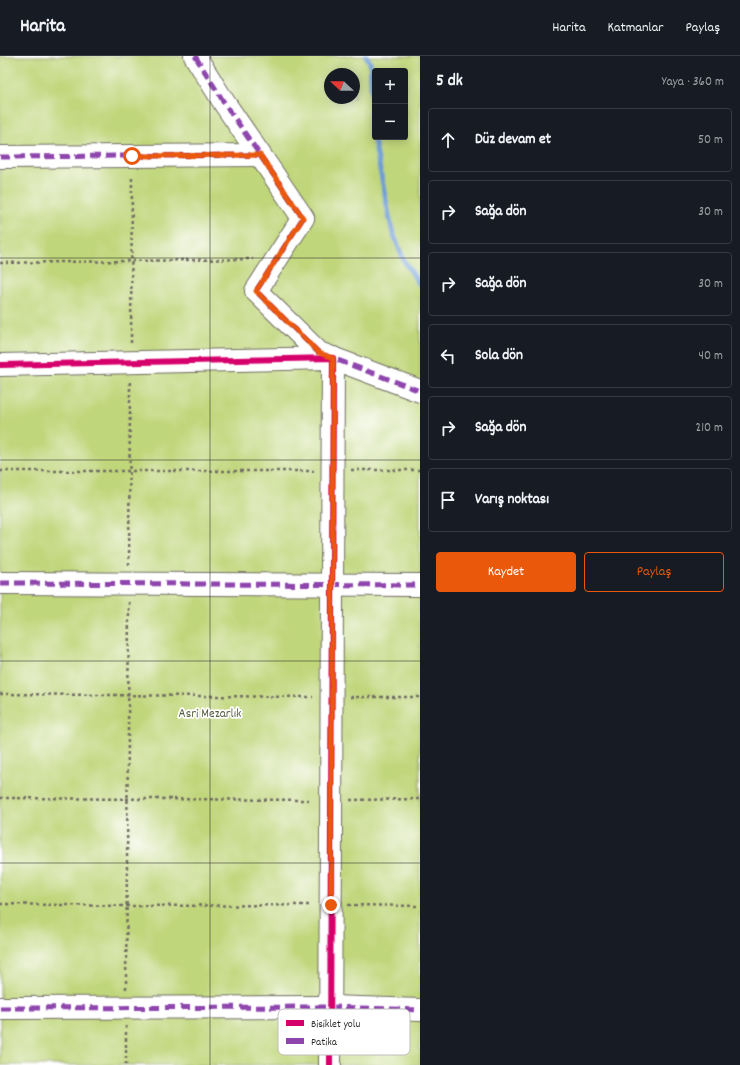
<!DOCTYPE html>
<html lang="tr">
<meta charset="utf-8">
<style>
:root{--surface:#171b24;--page:#20242c;--text:#f1f3f6;--muted:#9ea1a6;--line:#363941;--accent:#ea580c}
body{margin:0;font-family:Dekko,sans-serif;background:var(--page);color:var(--text)}
.controls{position:absolute;right:12px;top:12px;display:grid;overflow:hidden;border-radius:4px;box-shadow:0 2px 10px #0003}
.controls button{width:36px;height:36px;display:grid;place-items:center;padding:0;border:0;border-bottom:1px solid var(--line);background:var(--surface);color:var(--text);font:20px sans-serif}
.compass{position:absolute;left:324px;top:12px;width:36px;height:36px;border-radius:50%;background:var(--surface);box-shadow:0 2px 10px #0003;rotate:292deg}
.stop{position:absolute;width:12px;height:12px;margin:-9px;border:3px solid #ea580c;border-radius:50%;background:#fff}
.stop.end{background:#ea580c;border-color:#fff;box-shadow:0 1px 4px #0008}
.list{margin:0;padding:0;list-style:none}
h2{display:flex;justify-content:space-between;align-items:center;height:52px;margin:0;padding:0 16px;font-size:17px}
h2 small{font-size:13px;font-weight:400;color:var(--muted)}
.list li{display:grid;grid-template-columns:26px 1fr auto;gap:12px;align-items:center;box-sizing:border-box;height:64px;margin:0 8px 8px;padding:0 8px;border:1px solid var(--line);border-radius:4px}
.list b{display:block;font-size:15px;white-space:nowrap}
.list em{font-size:13px;font-style:normal;color:var(--muted)}
.actions{display:flex;gap:8px;padding:12px 16px}
.actions a{flex:1;padding:9px 0;border:1px solid var(--accent);border-radius:4px;text-align:center;font-size:14px;color:var(--accent)}
.actions .main{background:var(--accent);color:#fff}
.icon{flex:none;width:22px;height:22px;fill:none;stroke:currentColor;stroke-width:2;stroke-linecap:round;stroke-linejoin:round}
.map{position:relative;flex:none;width:420px;height:1009px;overflow:hidden}
header{display:flex;align-items:center;gap:24px;box-sizing:border-box;height:56px;padding:0 20px;background:var(--surface);border-bottom:1px solid var(--line)}
header strong{font-size:19px}
nav{display:flex;gap:22px;margin-inline-start:auto;font-size:14px}
main{display:flex}
aside{flex:1;background:var(--surface)}
.map>svg:first-child{display:block}
.green{fill:#c0d67a;stroke:#768052;fill-rule:evenodd}
.lines{fill:none;stroke-linecap:round;stroke-linejoin:round}
.stream{stroke:#6d9bd5;stroke-width:5}
.minor-casing{stroke:#706c63;stroke-width:24}
.path{stroke:#706c63;stroke-width:2.5;stroke-dasharray:3 3;stroke-linecap:butt}
.minor{stroke:#fff;stroke-width:22}
.quiet{stroke:#8e44ad;stroke-width:5;stroke-dasharray:10 5;stroke-linecap:butt}
.cycleway-casing{stroke:#fff;stroke-width:8}
.cycleway{stroke:#d6006c;stroke-width:6}
.route{stroke:#ea580c;stroke-width:5}
.grid{fill:none;stroke:#2b2b2b;stroke-width:1;stroke-opacity:0.55}
.labels{text-anchor:middle;dominant-baseline:central;stroke-width:3.5;stroke-linejoin:round;paint-order:stroke}
.park-label{font-size:13px;fill:#585e43;stroke:#fff}
.key{fill:#fff;stroke:#bfbfbf;stroke-width:1}
.key-label{font-size:11px;fill:#2b2b2b}
</style>
<header>
<strong>Harita</strong>
<nav><a>Harita</a><a>Katmanlar</a><a>Paylaş</a></nav>
</header>
<main>
<div class="map">
<svg width="420" height="1009" viewBox="0 0 420 1009">
<rect width="100%" height="100%" fill="#fff"/>
<filter id="ink" filterUnits="userSpaceOnUse"><feTurbulence type="fractalNoise" baseFrequency=".025" numOctaves="2"/><feDisplacementMap in="SourceGraphic" scale="8" xChannelSelector="R" yChannelSelector="G"/><feConvolveMatrix kernelMatrix="1 2 1 2 8 2 1 2 1" color-interpolation-filters="sRGB"/></filter>
<filter id="wash" filterUnits="userSpaceOnUse"><feTurbulence type="fractalNoise" baseFrequency=".012" numOctaves="4" result="noise"/><feDisplacementMap in="SourceGraphic" scale="16" xChannelSelector="R" yChannelSelector="G"/><feGaussianBlur stdDeviation="0.9" result="paint"/><feColorMatrix in="noise" values="0 0 0 0 0 0 0 0 0 0 0 0 0 0 0 0 0 1.4 0 .05"/><feComposite in="paint" operator="in"/></filter>
<g filter="url(#wash)">
<rect width="100%" height="100%" fill="#f0e6cc"/>
<path class="green" d="M0,0H420V1009H0ZM375,15H405V81H375ZM330,18H354V42H330Z"/>
<g class="lines">
<polyline class="stream" points="366,0 370,6 374,84 392,174 404,205 420,229"/>
</g>
</g>
<g filter="url(#ink)">
<g class="lines">
<g class="minor-casing">
<g id="minor">
<polyline points="195,0 225,48 303,162 256,235 319,297 420,335"/>
<polyline points="0,101 260,99"/>
<polyline points="0,309 333,302 330,1009"/>
<polyline points="0,527 420,529"/>
<polyline points="0,952 331,951 420,954"/>
</g>
</g>
<g class="path">
<polyline points="0,207 253,203"/>
<polyline points="131,287 132,120"/>
<polyline points="351,414 420,414"/>
<polyline points="0,415 314,415"/>
<polyline points="129,509 130,326"/>
<polyline points="0,638 313,641"/>
<polyline points="350,641 420,641"/>
<polyline points="0,742 311,744"/>
<polyline points="350,744 420,743"/>
<polyline points="0,848 127,850 311,849"/>
<polyline points="348,849 420,850"/>
<polyline points="126,933 129,546"/>
<polyline points="126,1009 126,970"/>
</g>
<use href="#minor" class="minor"/>
<g class="quiet">
<polyline points="195,0 225,48 303,162 256,235 319,297 420,335"/>
<polyline points="0,101 260,99"/>
<polyline points="0,527 420,529"/>
<polyline points="0,952 331,951 420,954"/>
</g>
<g class="cycleway-casing">
<polyline id="cycleway" points="0,309 333,302 330,1009"/>
</g>
<use href="#cycleway" class="cycleway"/>
</g>
</g>
<g class="lines" filter="url(#ink)">
<polyline class="route" points="132,100 260,99 303,162 256,235 319,297 333,302 331,849"/>
</g>
<path class="grid" d="M210,0V1009M0,202H420M0,404H420M0,605H420M0,807H420"/>
<g class="labels">
<g class="park-label">
<text x="210" y="658">Asri Mezarlık</text>
</g>
</g>
<rect x="278" y="953" width="132" height="46" rx="6" class="key"/>
<rect x="286" y="964" width="18" height="6" fill="#d6006c"/>
<rect x="286" y="982" width="18" height="6" fill="#8e44ad"/>
<g class="key-label">
<text x="311" y="971">Bisiklet yolu</text>
<text x="311" y="989">Patika</text>
</g>
</svg>
<div class="controls">
<button>+</button>
<button>−</button>
</div>
<svg class="compass" viewBox="-18 -18 36 36"><path d="M0-13l5 13h-10z" fill="#e53935"/><path d="M0 13l5-13h-10z" fill="#9ea1a6"/></svg>
<div class="stop" style="left:132px;top:100px"></div>
<div class="stop end" style="left:331px;top:849px"></div>
</div>
<aside>
<h2>5 dk<small>Yaya · 360 m</small></h2>
<ul class="list">
<li><svg class="icon" aria-label="ahead" viewBox="0 0 24 24"><path d="M12 20V5M6 11l6-6 6 6"/></svg><div><b>Düz devam et</b></div><em>50 m</em></li>
<li><svg class="icon" aria-label="right" viewBox="0 0 24 24"><path d="M7 20v-9h11M14 6l5 5-5 5"/></svg><div><b>Sağa dön</b></div><em>30 m</em></li>
<li><svg class="icon" aria-label="right" viewBox="0 0 24 24"><path d="M7 20v-9h11M14 6l5 5-5 5"/></svg><div><b>Sağa dön</b></div><em>30 m</em></li>
<li><svg class="icon" aria-label="left" viewBox="0 0 24 24"><path d="M17 20v-9H6M10 6l-5 5 5 5"/></svg><div><b>Sola dön</b></div><em>40 m</em></li>
<li><svg class="icon" aria-label="right" viewBox="0 0 24 24"><path d="M7 20v-9h11M14 6l5 5-5 5"/></svg><div><b>Sağa dön</b></div><em>210 m</em></li>
<li><svg class="icon" aria-label="arrive" viewBox="0 0 24 24"><path d="M6 21V4h12l-3 4 3 4H6"/></svg><div><b>Varış noktası</b></div></li>
</ul>
<div class="actions"><a class="main">Kaydet</a><a>Paylaş</a></div>
</aside>
</main>
